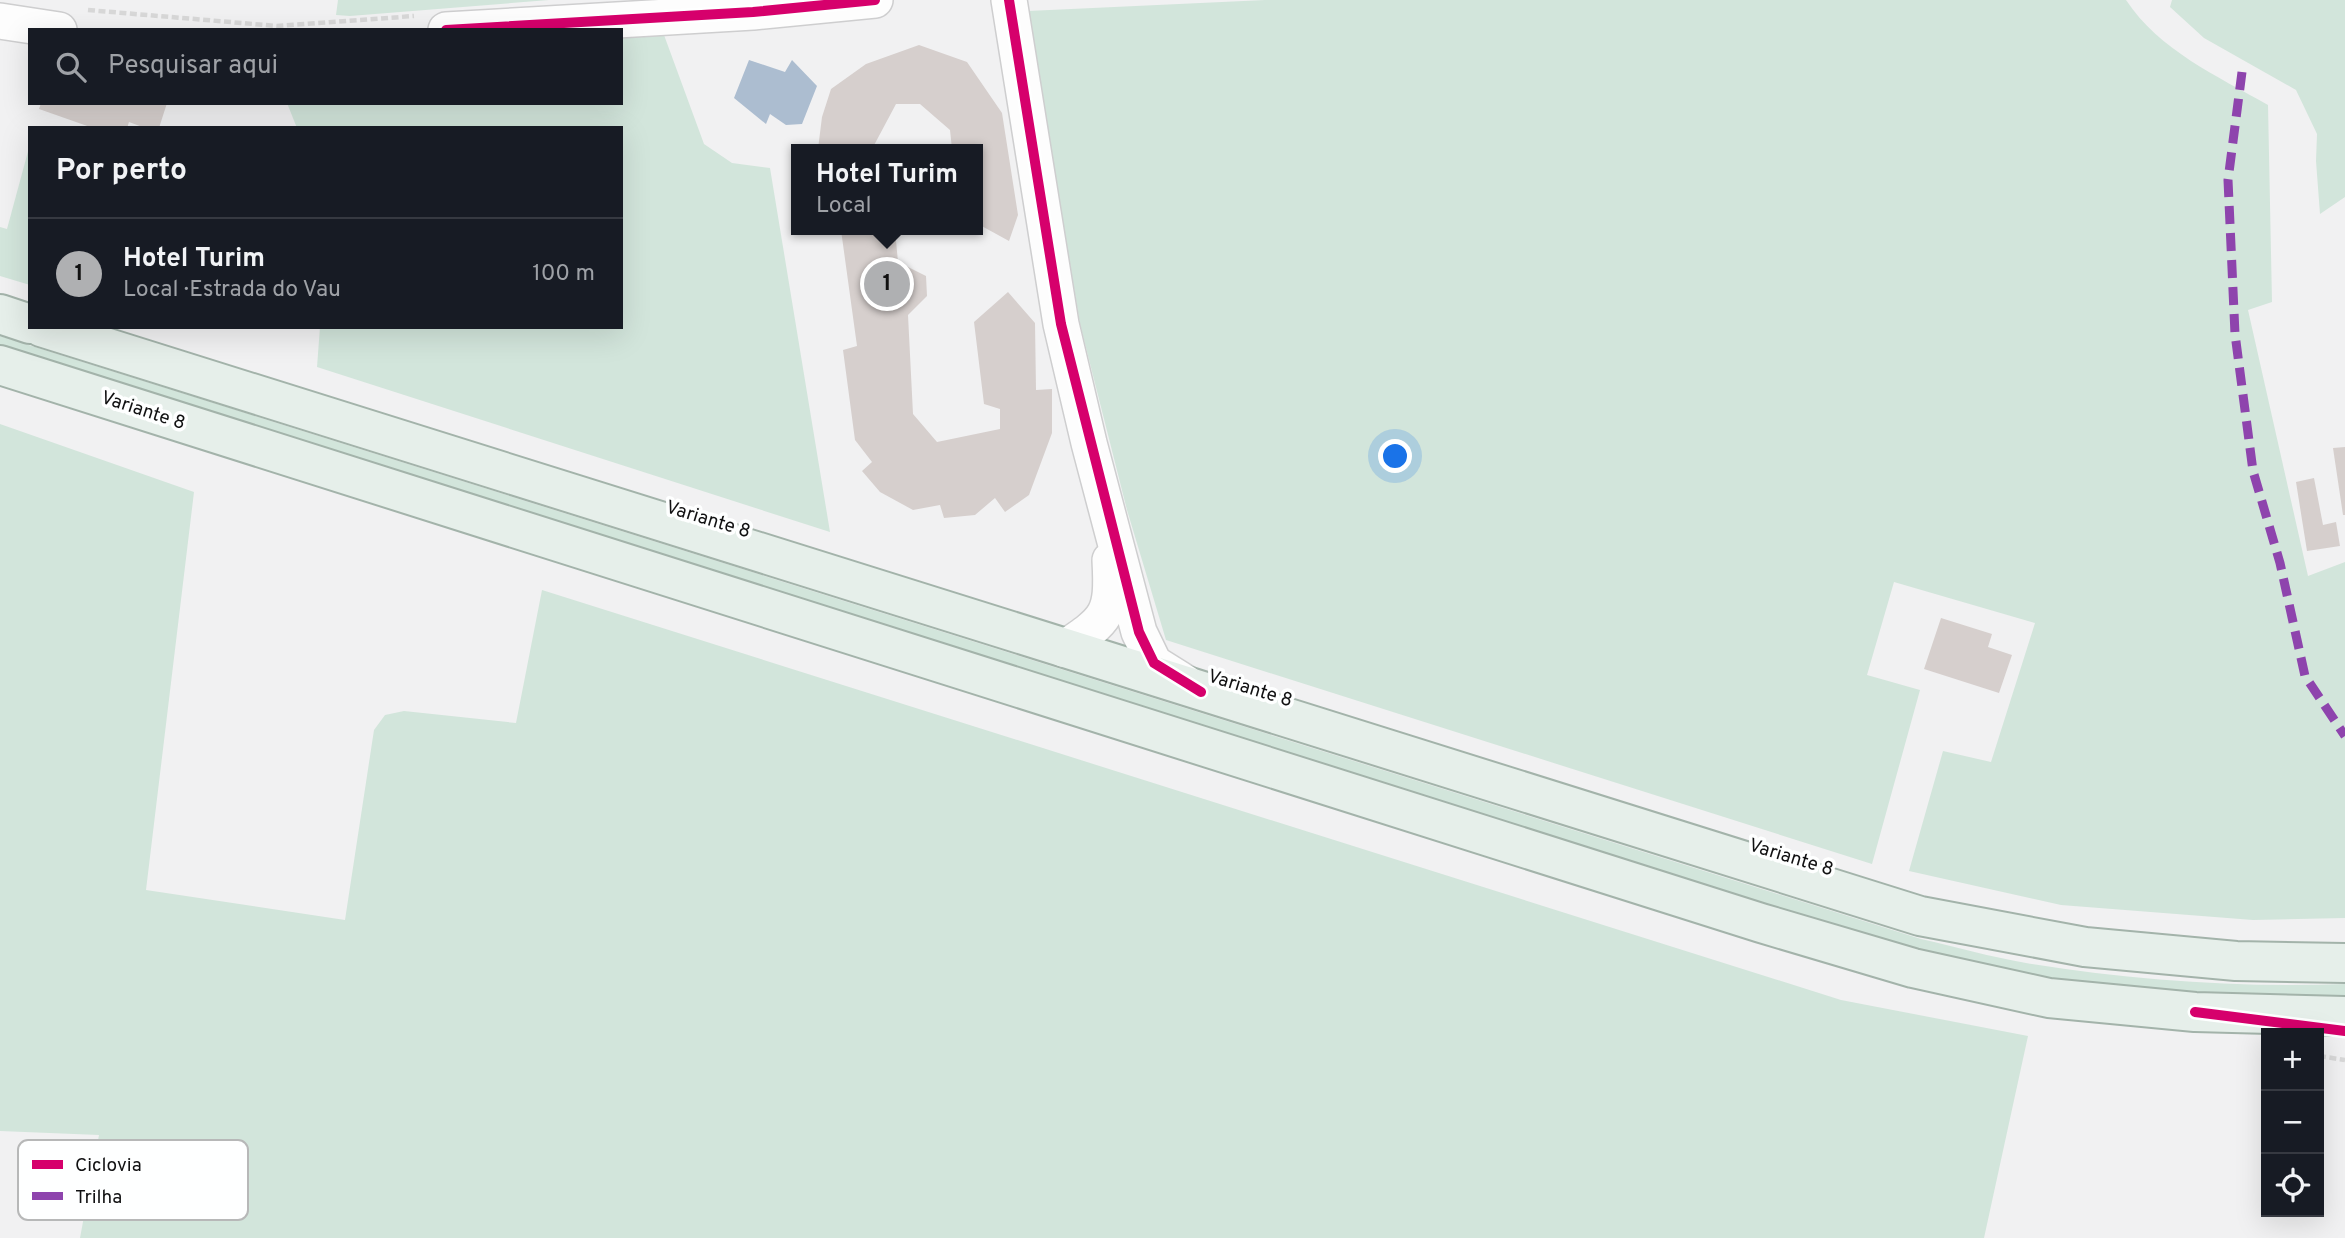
<!DOCTYPE html>
<html lang="pt">
<meta charset="utf-8">
<style>
:root{--surface:#171b24;--page:#242831;--text:#f1f3f6;--muted:#9ea1a6;--line:#363941;--accent:#afb0b2}
body{margin:0;font-family:Overpass,sans-serif;background:var(--page);color:var(--text)}
.controls{position:absolute;right:21px;bottom:21px;display:grid;overflow:hidden;border-radius:0px;box-shadow:0 7px 28px #0002}
.controls button{width:63px;height:63px;display:grid;place-items:center;padding:0;border:0;border-bottom:2px solid var(--line);background:var(--surface);color:var(--text);font:35px sans-serif}
.you{position:absolute;left:1396px;top:457px;width:24px;height:24px;margin:-18px;border:5px solid #fff;border-radius:50%;background:#1a73e8;box-shadow:0 0 0 10px #1a73e833}
.badge{display:grid;place-items:center;width:46px;height:46px;border-radius:50%;background:var(--accent);color:#111;font-size:23px;font-weight:700}
.pin{position:absolute;translate:-50% -50%;border:4px solid #fff;box-shadow:0 2px 7px #0006}
.popup{position:absolute;left:791px;top:144px;width:192px;height:91px;box-sizing:border-box;display:grid;place-content:center;border-radius:0px;background:var(--surface);filter:drop-shadow(0 2px 5px #0005);font-size:23px;white-space:nowrap;color:var(--muted)}
.popup b{font-size:26px;color:var(--text)}
.popup::after{content:'';position:absolute;left:50%;top:100%;margin-left:-14px;border:14px solid transparent;border-top-color:var(--surface)}
.list{margin:0;padding:0;list-style:none}
h2{display:flex;justify-content:space-between;align-items:center;height:91px;margin:0;padding:0 28px;font-size:30px}
h2 small{font-size:23px;font-weight:400;color:var(--muted)}
.list li{display:grid;grid-template-columns:46px 1fr auto;gap:21px;align-items:center;box-sizing:border-box;height:112px;padding:0 28px;border-top:2px solid var(--line)}
.list b{display:block;font-size:26px;white-space:nowrap}
.list p{margin:0;font-size:23px;white-space:nowrap;color:var(--muted)}
.list em{font-size:23px;font-style:normal;color:var(--muted)}
.icon{flex:none;width:38px;height:38px;fill:none;stroke:currentColor;stroke-width:2;stroke-linecap:round;stroke-linejoin:round}
.map{position:relative;flex:none;width:2345px;height:1238px;overflow:hidden}
.search{position:absolute;background:var(--surface);box-shadow:0 7px 28px #0002;left:28px;top:28px;width:595px;height:77px;display:flex;align-items:center;gap:18px;box-sizing:border-box;padding:0 24px;border-radius:0px;color:var(--muted);font-size:26px}
.panel{position:absolute;background:var(--surface);box-shadow:0 7px 28px #0002;left:28px;top:126px;width:595px;height:203px;border-radius:0px}
.map>svg:first-child{display:block}
.green{fill:#d2e5db}
.water{fill:#acbdd0}
.building{fill:#d6cfcd}
.lines{fill:none;stroke-linecap:round;stroke-linejoin:round}
.minor-casing{stroke:#cececf;stroke-width:38}
.major-casing{stroke:#a3b3aa;stroke-width:42}
.path{stroke:#d8d8d8;stroke-width:4.5;stroke-dasharray:7 3.5;stroke-linecap:butt}
.minor{stroke:#fdfdfd;stroke-width:35}
.major{stroke:#e6efea;stroke-width:38}
.quiet{stroke:#8e44ad;stroke-width:9;stroke-dasharray:18 9;stroke-linecap:butt}
.cycleway-casing{stroke:#feffff;stroke-width:15}
.cycleway{stroke:#d6006c;stroke-width:10}
.labels{text-anchor:middle;dominant-baseline:central;stroke-width:7;stroke-linejoin:round;paint-order:stroke}
.street-label{font-size:19px;fill:#111112;stroke:#feffff}
.key{fill:#feffff;stroke:#b7b8b8;stroke-width:2}
.key-label{font-size:19px;fill:#111112}
</style>
<div class="map">
<svg width="2345" height="1238" viewBox="0 0 2345 1238">
<rect width="100%" height="100%" fill="#f1f1f2"/>
<g class="green">
<polygon points="338,0 549,0 350,16 336,15"/>
<path d="M1265,0H2126C2159,50 2217,76 2268,105L2272,302L2248,310L2308,576L2345,562V918L2253,920L2061,905L1909,871L1943,751L1991,762L2035,623L1894,582L1867,675L1920,690L1872,864L1166,640L1127,510L1080,324L1028,11Z"/>
<polygon points="2172,0 2345,0 2345,197 2320,214 2316,161 2317,134 2296,90 2204,38 2170,7"/>
<polygon points="664,35 704,144 732,163 770,168 830,532 317,367 320,327 621,327 621,128 297,128 287,103 621,103 621,38"/>
<polygon points="30,144 30,285 0,276 0,227 7,229"/>
<path d="M0,336L1921,939C1956,947 1991,957 2026,963C2131,980 2239,988 2345,984V1000C2202,1002 2059,986 1920,952C1845,934 1770,908 1696,886L0,349Z"/>
<polygon points="0,424 194,492 146,890 345,920 374,730 385,715 404,711 516,723 542,590 1841,1000 2028,1036 1984,1238 80,1238 99,1135 0,1131"/>
</g>
<polygon class="water" points="749,60 785,72 792,60 817,86 802,124 786,125 770,114 766,124 734,98"/>
<g class="building">
<polygon points="919,45 967,62 1002,113 1018,215 1009,241 978,224 978,149 952,149 950,130 920,104 896,104 872,149 818,149 822,117 831,89 866,64"/>
<polygon points="41,103 167,103 159,128 145,128 129,122 127,128 93,128 39,109"/>
<polygon points="841,230 895,230 898,262 926,276 927,296 908,315 913,414 937,442 1000,429 1000,409 984,404 974,322 1008,292 1035,323 1036,390 1052,389 1052,433 1029,495 1005,512 995,498 975,515 944,518 940,505 913,510 880,492 862,471 872,462 855,440 843,350 857,346"/>
<polygon points="2345,447 2345,515 2343,515 2333,448"/>
<polygon points="2314,478 2323,525 2336,522 2340,546 2307,551 2296,482"/>
<polygon points="1941,618 1992,634 1988,647 2012,655 1999,693 1924,669"/>
</g>
<g class="lines">
<g class="minor-casing">
<g id="minor">
<polyline points="1009,0 1061,324 1089,443 1139,632 1154,663 1186,683"/>
<polyline points="0,21 59,30"/>
<polyline points="446,30 753,12 875,0"/>
<path d="M1063,649C1108,619 1113,615 1110,560"/>
</g>
</g>
<g class="major-casing">
<g id="major">
<polyline points="0,314 30,324"/>
<polyline points="41,327 1920,916 2085,947 2236,961 2345,963"/>
<polyline points="0,365 1761,923 1913,968 2049,998 2195,1012 2345,1016"/>
</g>
</g>
<g class="path">
<polyline points="88,10 277,26 414,16"/>
<polyline points="2319,1056 2345,1060"/>
</g>
<use href="#minor" class="minor"/>
<use href="#major" class="major"/>
<polyline class="quiet" points="2242,72 2228,180 2235,334 2253,471 2280,563 2305,676 2345,736"/>
<g class="cycleway-casing">
<g id="cycleway">
<polyline points="1009,0 1061,324 1139,632 1154,663 1201,692"/>
<polyline points="446,30 753,12 875,0"/>
<polyline points="2195,1012 2345,1031"/>
</g>
</g>
<use href="#cycleway" class="cycleway"/>
</g>
<g class="labels">
<g class="street-label">
<text transform="translate(143 411) rotate(18)">Variante 8</text>
<text transform="translate(708 520) rotate(17)">Variante 8</text>
<text transform="translate(1250 689) rotate(17)">Variante 8</text>
<text transform="translate(1791 858) rotate(17)">Variante 8</text>
</g>
</g>
<rect x="18" y="1140" width="230" height="80" rx="10" class="key"/>
<rect x="32" y="1160" width="31" height="9" fill="#d6006c"/>
<rect x="32" y="1192" width="31" height="8" fill="#8e44ad"/>
<g class="key-label">
<text x="75" y="1171">Ciclovia</text>
<text x="75" y="1203">Trilha</text>
</g>
</svg>
<div class="controls">
<button>+</button>
<button>−</button>
<button><svg class="icon" aria-label="locate" viewBox="0 0 24 24"><circle cx="12" cy="12" r="6"/><path d="M12 2v4M12 18v4M2 12h4M18 12h4"/></svg></button>
</div>
<div class="you"></div>
<div class="pin badge" style="left:887px;top:284px">1</div>
<div class="popup"><b>Hotel Turim</b>Local</div>
<div class="search"><svg class="icon" aria-label="search" viewBox="0 0 24 24"><circle cx="10" cy="10" r="6"/><path d="M15 15l6 6"/></svg>Pesquisar aqui</div>
<section class="panel">
<h2>Por perto<small></small></h2>
<ul class="list">
<li><span class="badge">1</span><div><b>Hotel Turim</b><p>Local · Estrada do Vau</p></div><em>100 m</em></li>
</ul>
</section>
</div>
